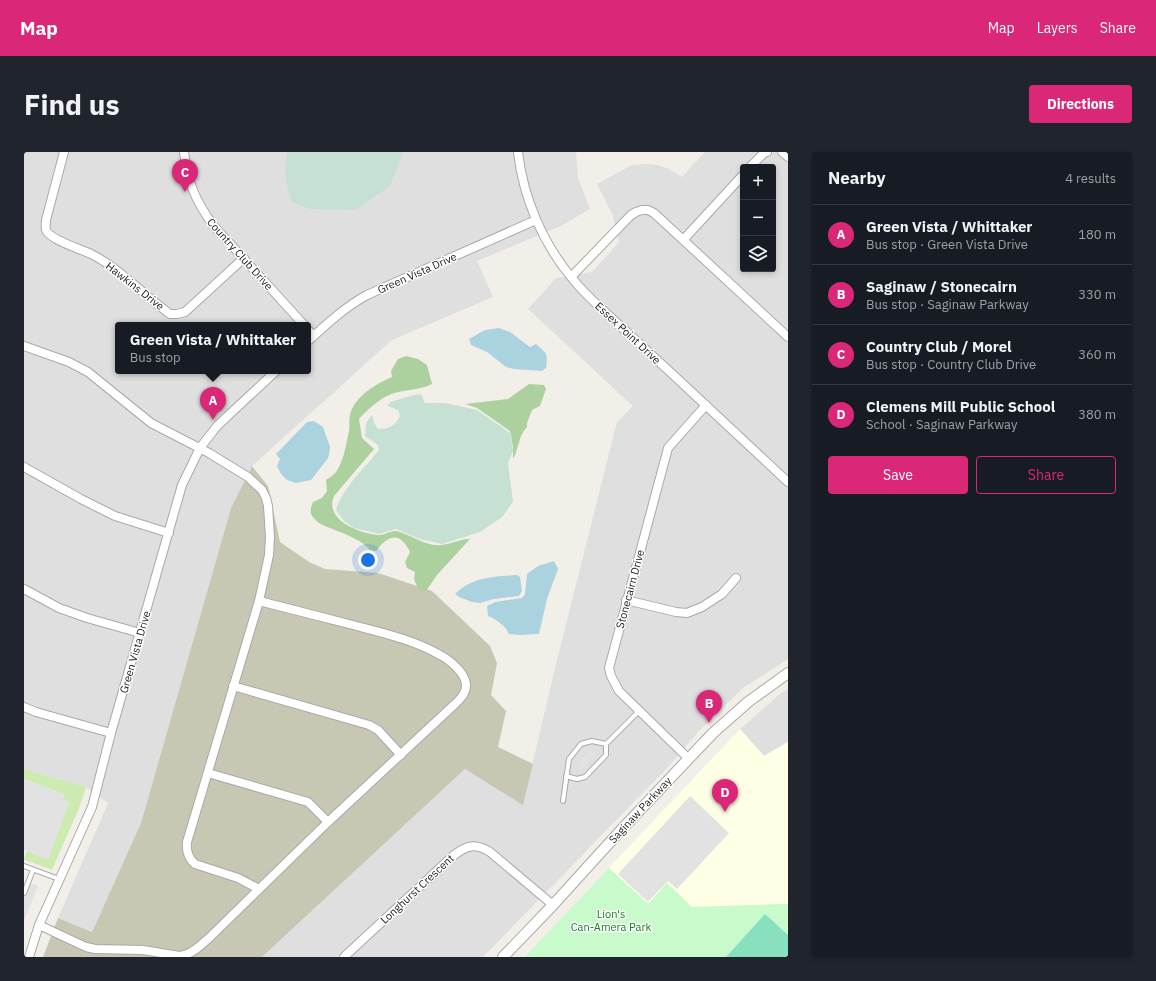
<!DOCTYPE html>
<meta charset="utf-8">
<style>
:root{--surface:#171b24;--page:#20242c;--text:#f1f3f6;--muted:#9ea1a6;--line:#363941;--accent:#db2777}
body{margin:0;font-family:"IBM Plex Sans",sans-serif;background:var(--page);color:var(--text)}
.controls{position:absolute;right:12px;top:12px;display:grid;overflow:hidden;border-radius:4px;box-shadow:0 2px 6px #0003}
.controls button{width:36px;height:36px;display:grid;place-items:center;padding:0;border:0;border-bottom:1px solid var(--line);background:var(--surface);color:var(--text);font:20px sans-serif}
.you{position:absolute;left:344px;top:408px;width:14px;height:14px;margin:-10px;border:3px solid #fff;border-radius:50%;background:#1a73e8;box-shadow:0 0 0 6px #1a73e833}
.badge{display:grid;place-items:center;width:26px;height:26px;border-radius:50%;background:var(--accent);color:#fff;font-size:13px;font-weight:700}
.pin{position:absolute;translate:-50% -33px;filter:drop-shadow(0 1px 2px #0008)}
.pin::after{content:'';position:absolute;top:21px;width:14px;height:12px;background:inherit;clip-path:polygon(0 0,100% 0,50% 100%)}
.popup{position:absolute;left:91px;top:170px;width:196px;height:52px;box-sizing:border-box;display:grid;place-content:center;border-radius:4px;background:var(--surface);filter:drop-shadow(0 1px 3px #0005);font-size:13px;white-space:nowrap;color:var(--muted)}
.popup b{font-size:15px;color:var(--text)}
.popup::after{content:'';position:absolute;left:50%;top:100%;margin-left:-8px;border:8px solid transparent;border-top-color:var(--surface)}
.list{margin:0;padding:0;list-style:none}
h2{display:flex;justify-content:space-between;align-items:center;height:52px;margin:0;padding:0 16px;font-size:17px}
h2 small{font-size:13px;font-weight:400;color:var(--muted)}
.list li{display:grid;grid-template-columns:26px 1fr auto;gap:12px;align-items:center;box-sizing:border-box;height:60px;padding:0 16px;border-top:1px solid var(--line)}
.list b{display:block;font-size:15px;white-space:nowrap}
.list p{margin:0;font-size:13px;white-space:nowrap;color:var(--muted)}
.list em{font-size:13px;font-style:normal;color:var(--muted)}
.actions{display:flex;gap:8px;padding:12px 16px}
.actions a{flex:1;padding:9px 0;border:1px solid var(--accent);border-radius:4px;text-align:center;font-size:14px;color:var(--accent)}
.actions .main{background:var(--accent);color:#fff}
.icon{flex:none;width:22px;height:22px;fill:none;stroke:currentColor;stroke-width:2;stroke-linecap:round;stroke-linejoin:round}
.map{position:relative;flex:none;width:764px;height:805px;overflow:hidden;border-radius:4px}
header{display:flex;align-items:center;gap:24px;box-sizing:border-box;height:56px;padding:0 20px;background:var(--accent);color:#fff}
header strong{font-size:19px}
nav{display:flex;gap:22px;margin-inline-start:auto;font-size:14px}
.intro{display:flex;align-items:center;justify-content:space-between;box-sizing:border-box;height:96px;padding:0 24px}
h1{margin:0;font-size:28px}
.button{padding:10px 18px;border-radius:4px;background:var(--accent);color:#fff;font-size:14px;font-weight:700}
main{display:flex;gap:24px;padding:0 24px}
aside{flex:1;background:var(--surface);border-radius:4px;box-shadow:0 2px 6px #0003}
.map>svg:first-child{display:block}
.residential{fill:#e0dfdf;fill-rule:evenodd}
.education{fill:#ffffe5}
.construction{fill:#c7c7b4}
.grass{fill:#cdebb0}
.forest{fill:#add19e}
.wetland{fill:#c6e0d4}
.park{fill:#c8facc}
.pitch{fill:#88e0be}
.parking{fill:#e2e2e2}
.water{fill:#aad3df}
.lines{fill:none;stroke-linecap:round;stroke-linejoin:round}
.service-casing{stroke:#a9a9a9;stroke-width:6}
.minor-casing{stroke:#a9a9a9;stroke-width:10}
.tertiary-casing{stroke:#a9a9a9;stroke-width:12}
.service{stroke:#fff;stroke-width:4}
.minor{stroke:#fff;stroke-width:8}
.tertiary{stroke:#fff;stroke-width:10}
.labels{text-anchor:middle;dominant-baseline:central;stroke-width:3;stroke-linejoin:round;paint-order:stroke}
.street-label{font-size:11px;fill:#222;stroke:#fff}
.park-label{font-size:11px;fill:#0c8416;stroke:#fff}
</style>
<header>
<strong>Map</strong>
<nav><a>Map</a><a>Layers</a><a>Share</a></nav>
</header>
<div class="intro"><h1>Find us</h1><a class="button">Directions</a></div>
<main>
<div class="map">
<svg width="764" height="805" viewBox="0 0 764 805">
<rect width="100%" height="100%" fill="#f2efe9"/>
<g class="residential">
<path d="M0,0H552L554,26L566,57L537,74L453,109L469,145L368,188L228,314L207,356L117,671L68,780L34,766L82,656L84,651L62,635L0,617ZM94,173H284V219H94Z"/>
<path d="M681,0H764V507L719,536L675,579L645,614L459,805H238L441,617L499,652L531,516L593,270L609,254L504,157L532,126L568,120L595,90L589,64L573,32L608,13L622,12L634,13L645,17L658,25ZM719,15H749V117H719Z"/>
<polygon points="764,537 764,590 740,604 716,577 757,541"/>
</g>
<polygon class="education" points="716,577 740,604 764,590 764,752 668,755 625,752 585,716"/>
<polygon class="construction" points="228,314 244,334 256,390 285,410 301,417 354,421 408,439 466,494 473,511 467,543 482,559 474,595 509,612 499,653 441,617 238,805 19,805 34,766 68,780 117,671 207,356"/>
<polygon class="grass" points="0,617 62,635 55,656 28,718 1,708 0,707 3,699 24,707 45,650 39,648 40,642 0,627"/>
<g class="forest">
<path d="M382,204L394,207L403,213L408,232C395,239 378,237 365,243C354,248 343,258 335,267L338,286L350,297L310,344C300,368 335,381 353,383C359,384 367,378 373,379C387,383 403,395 417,393C427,392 436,387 446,387L413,423L402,439L394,437L390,427L391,420L383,416L381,410L386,400C376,379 364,383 352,399L346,398C338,389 325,383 313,379C305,375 294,373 289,365C285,360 287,355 289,350L298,346L303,339L302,328C306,325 310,323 312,320C320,309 322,292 325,279C326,271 324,265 328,257C335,242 352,232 368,225L367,219L374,207Z"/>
<path d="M505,232L520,233L522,237L516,254L508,258L503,271V275C494,284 495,297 489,307V295L486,279L453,256L441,252L484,247Z"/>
</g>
<g class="wetland">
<path d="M264,0H379L366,34L331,58L286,57L268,50C262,32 258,19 264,0Z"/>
<path d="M397,242L401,251H421L453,258L486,281L489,299L484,311L489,350L478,365L456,380L418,392L396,387L372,377L355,382L330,376L320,369L312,358C319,335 340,317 355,298L354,293L341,284L342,271L348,263L350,271L354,277C365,277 371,274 376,264L374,258L364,254L366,250L386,244Z"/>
</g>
<polygon class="park" points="585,716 624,752 643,731 668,755 764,752 764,805 501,805"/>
<polygon class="pitch" points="741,762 764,783 764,805 702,805"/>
<g class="parking">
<polygon points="567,598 572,603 557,618 551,613"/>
<polygon points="0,627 40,642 39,648 45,650 24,707 0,698"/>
<polygon points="666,644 705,681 653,737 644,729 624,750 594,722"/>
<polygon points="4,730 14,734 0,769 0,740"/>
</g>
<g class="water">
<path d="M475,176L486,180L506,195L512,192C523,202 524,201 522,216L518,219L490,217L482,215L463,200L447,193L445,187L461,178Z"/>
<polygon points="290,269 299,275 306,295 305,303 304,306 287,328 272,331 263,328 257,322 253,314 256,307 252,302 283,270"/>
<path d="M530,409L534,417L523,447L515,482L496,483L485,482C482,474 472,467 464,464L463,454L471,450L498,446L501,442L503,422L514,414Z"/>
<path d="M493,423L496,425L498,439L495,444L470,447L456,451L448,450L435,445L431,442C450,424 469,425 493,423Z"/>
</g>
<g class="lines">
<g class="service-casing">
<g id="service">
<polyline points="542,624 553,627 561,625 582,603 582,592"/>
<polyline points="539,649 545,607 557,592 568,589 582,592 615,559"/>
<polyline points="0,714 35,727"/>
<polyline points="0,741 9,718"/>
</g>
</g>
<g class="minor-casing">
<g id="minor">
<path d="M40,0L22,68C22,71 21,75 22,78C26,88 57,97 67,102C97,117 119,143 146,162H153L161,160L220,106"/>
<path d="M160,0C164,31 171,48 189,73L280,173"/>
<path d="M494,0C499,45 519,92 548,126C558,139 570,150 582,161C603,180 623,199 644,218C684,255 724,293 764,330"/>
<polyline points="758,0 764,5"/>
<polyline points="726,15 740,1 743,0"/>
<polyline points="660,87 719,23"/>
<polyline points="547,125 607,63 612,60 618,58 624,58 630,61 764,185"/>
<polyline points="284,178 290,184"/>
<path d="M284,189C303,172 321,155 343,143L512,68"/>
<path d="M0,194L45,210L64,220L127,271L185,301L224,325L238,338L242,346L244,354L246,385L245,403L235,449L163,690C162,699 164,706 171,712L214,726L235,737"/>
<polyline points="0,315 57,347 91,364 145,381"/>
<polyline points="0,437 35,456 63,466 116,481"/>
<polyline points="602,448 652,460 663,461 678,455 698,442 712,426"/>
<polyline points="209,534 345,573 354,578 377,603"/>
<polyline points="0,555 12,560 87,581"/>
<polyline points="664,606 595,539 587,524 585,516 644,296 682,253"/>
<polyline points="184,621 284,650 304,670"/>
<path d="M15,773L62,795L71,797L119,798L155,804C167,803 176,794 185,786L304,670L431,552C436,547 443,541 442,532C441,521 426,508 416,503C390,488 359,481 329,473C298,465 266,457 235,449"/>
<polyline points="5,805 15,773 68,655 87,581 158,333 176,296 193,274 252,219"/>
<path d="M320,805L429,704C443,693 451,691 466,700L529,753"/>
</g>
</g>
<g class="tertiary-casing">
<polyline id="tertiary" points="479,805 529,753 598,677 689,581 724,550 764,521"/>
</g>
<use href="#service" class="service"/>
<use href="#minor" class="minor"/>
<use href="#tertiary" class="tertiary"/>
</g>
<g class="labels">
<g class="street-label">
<text transform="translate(216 102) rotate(48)">Country Club Drive</text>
<text transform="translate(393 121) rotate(-24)">Green Vista Drive</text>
<text transform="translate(111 134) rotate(38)">Hawkins Drive</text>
<text transform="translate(604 181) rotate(43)">Essex Point Drive</text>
<text transform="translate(606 437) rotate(-75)">Stonecairn Drive</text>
<text transform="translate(111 500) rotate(-74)">Green Vista Drive</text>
<text transform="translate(616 658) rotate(-47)">Saginaw Parkway</text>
<text transform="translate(393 737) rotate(-43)">Longhurst Crescent</text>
</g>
<g class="park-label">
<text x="587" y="762">Lion's<tspan x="587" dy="13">Can-Amera Park</tspan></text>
</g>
</g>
</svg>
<div class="controls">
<button>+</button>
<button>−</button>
<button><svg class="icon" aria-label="layers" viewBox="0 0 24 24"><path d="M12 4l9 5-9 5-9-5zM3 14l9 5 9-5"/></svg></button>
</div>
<div class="you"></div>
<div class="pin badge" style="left:189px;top:268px">A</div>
<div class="popup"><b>Green Vista / Whittaker</b>Bus stop</div>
<div class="pin badge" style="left:685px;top:571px">B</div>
<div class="pin badge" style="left:161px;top:40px">C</div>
<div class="pin badge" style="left:701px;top:660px">D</div>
</div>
<aside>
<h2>Nearby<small>4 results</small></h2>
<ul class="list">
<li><span class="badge">A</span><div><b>Green Vista / Whittaker</b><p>Bus stop · Green Vista Drive</p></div><em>180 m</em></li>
<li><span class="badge">B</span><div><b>Saginaw / Stonecairn</b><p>Bus stop · Saginaw Parkway</p></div><em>330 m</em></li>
<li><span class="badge">C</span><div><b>Country Club / Morel</b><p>Bus stop · Country Club Drive</p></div><em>360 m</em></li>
<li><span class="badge">D</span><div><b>Clemens Mill Public School</b><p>School · Saginaw Parkway</p></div><em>380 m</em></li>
</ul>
<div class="actions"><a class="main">Save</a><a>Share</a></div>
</aside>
</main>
